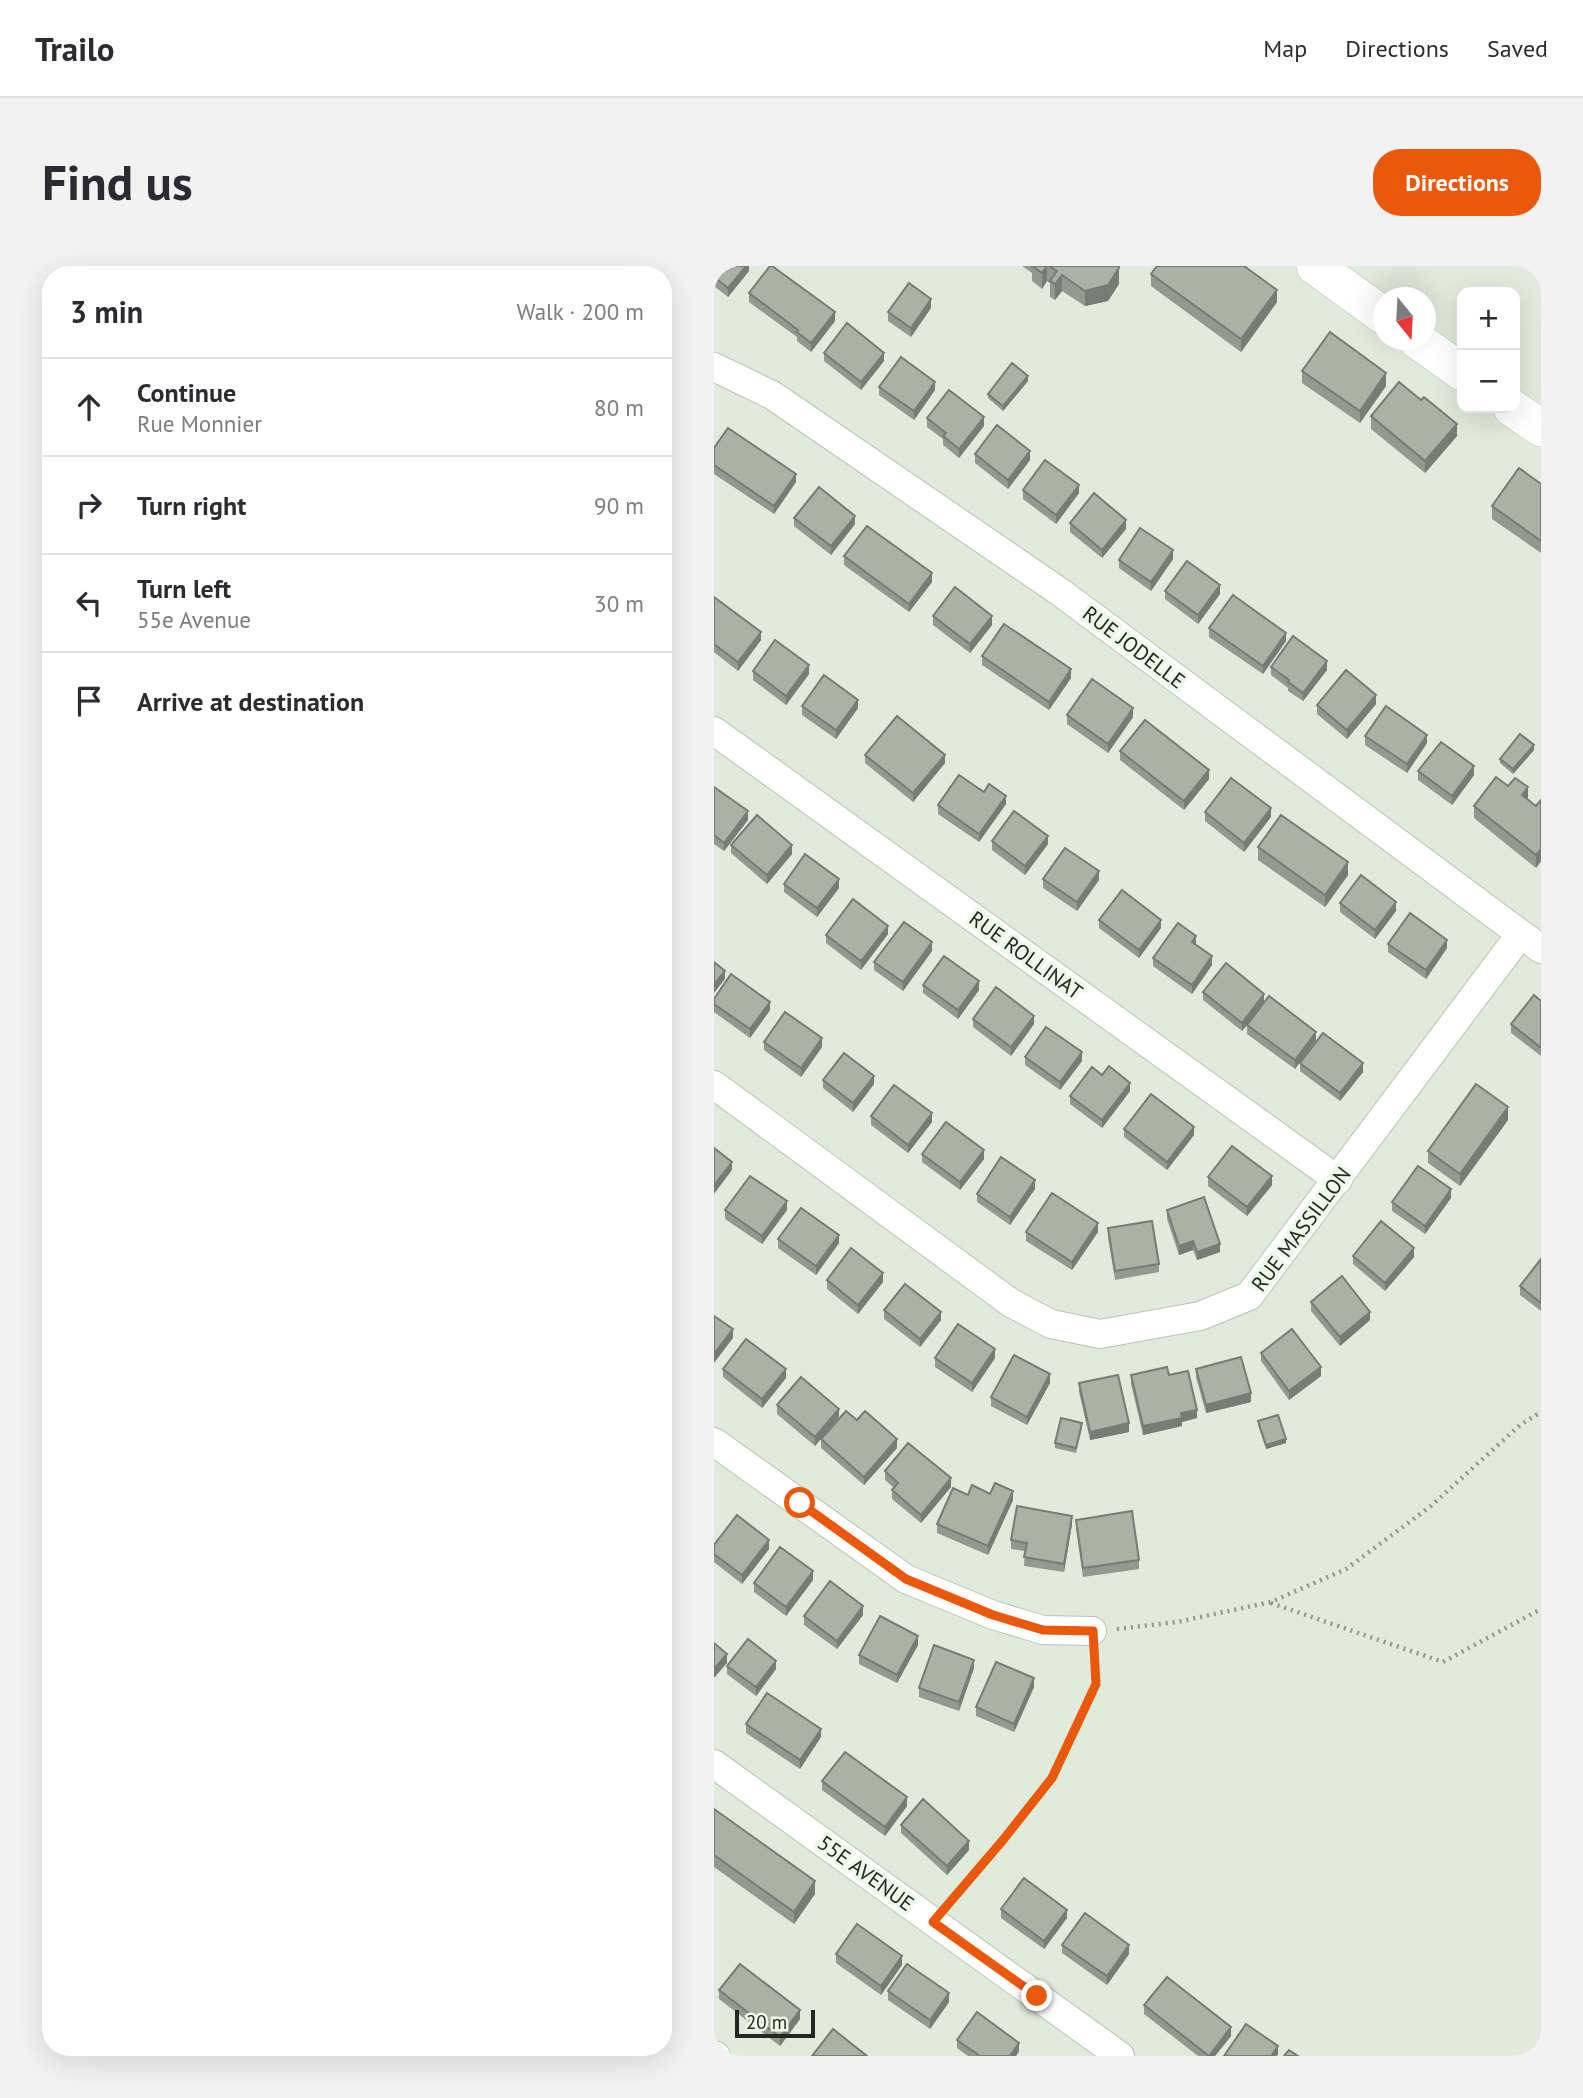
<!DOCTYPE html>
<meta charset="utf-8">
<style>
:root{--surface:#fff;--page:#f2f2f3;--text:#2b2b33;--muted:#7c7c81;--line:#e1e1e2;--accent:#ea580c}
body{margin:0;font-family:"PT Sans",sans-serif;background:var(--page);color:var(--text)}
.controls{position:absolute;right:21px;top:21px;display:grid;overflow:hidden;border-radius:14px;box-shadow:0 7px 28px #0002}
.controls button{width:63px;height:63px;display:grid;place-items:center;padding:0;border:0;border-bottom:2px solid var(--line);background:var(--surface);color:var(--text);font:35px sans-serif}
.compass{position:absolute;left:659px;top:21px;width:63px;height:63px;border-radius:50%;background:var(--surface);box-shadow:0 7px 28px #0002;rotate:162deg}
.scale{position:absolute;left:21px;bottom:18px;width:80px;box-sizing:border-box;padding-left:7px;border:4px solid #232722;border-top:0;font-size:19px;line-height:24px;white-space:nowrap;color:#232722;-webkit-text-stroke:5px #edf9e9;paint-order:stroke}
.stop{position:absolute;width:21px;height:21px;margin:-16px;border:5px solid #ea580c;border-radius:50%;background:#fff}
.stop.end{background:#ea580c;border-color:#fff;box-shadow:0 2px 7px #0008}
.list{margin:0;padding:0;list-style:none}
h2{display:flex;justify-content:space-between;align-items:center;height:91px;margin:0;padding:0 28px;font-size:30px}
h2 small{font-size:23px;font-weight:400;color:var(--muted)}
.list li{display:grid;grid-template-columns:46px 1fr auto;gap:21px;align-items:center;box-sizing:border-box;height:98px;padding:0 28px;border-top:2px solid var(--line)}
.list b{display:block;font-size:26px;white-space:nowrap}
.list p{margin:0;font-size:23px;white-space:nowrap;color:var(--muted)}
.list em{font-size:23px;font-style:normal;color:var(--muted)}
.icon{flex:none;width:38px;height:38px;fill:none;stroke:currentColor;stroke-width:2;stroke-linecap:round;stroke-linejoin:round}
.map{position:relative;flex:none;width:827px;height:1790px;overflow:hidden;border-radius:28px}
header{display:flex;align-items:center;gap:42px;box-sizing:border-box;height:98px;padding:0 35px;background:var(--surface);border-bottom:2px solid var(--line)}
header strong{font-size:33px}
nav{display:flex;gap:38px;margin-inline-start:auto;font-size:24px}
.intro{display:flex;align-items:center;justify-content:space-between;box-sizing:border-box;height:168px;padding:0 42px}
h1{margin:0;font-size:49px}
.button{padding:18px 32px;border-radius:28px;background:var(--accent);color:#fff;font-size:24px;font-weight:700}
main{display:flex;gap:42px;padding:0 42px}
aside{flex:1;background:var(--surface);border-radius:28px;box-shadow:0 7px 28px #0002}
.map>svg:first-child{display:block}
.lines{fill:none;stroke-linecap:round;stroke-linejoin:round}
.minor-casing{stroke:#b8c4b5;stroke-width:30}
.major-casing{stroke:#b8c4b5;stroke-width:38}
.path{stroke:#8f978c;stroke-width:4.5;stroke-dasharray:2 5;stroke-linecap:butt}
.minor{stroke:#fff;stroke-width:28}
.major{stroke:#fff;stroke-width:37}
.wall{fill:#909a8e}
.shaded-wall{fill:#767d74}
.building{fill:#a8b3a5;stroke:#767d74;stroke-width:2}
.route{stroke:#ea580c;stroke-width:9}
.labels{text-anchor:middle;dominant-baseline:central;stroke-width:7;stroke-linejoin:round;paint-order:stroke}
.street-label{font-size:21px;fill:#232722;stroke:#edf9e9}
</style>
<header>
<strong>Trailo</strong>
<nav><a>Map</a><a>Directions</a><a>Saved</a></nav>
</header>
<div class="intro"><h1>Find us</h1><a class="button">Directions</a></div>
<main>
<aside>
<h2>3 min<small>Walk · 200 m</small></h2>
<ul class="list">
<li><svg class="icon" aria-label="ahead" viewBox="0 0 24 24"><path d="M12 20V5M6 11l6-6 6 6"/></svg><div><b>Continue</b><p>Rue Monnier</p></div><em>80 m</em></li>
<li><svg class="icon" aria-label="right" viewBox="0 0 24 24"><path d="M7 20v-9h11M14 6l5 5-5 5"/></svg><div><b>Turn right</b></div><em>90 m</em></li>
<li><svg class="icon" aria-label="left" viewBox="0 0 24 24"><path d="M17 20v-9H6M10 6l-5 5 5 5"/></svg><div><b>Turn left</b><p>55e Avenue</p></div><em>30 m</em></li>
<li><svg class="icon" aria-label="arrive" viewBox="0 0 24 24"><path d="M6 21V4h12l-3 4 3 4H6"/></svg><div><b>Arrive at destination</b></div></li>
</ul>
</aside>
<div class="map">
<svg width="827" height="1790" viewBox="0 0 827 1790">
<rect width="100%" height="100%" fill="#e0ebdc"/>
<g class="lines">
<g class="minor-casing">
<g id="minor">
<polyline points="0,101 58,129 346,326 827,683"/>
<polyline points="0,465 624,914"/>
<polyline points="0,819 297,1037 337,1058 386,1068 486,1050 535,1030 806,669"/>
<polyline points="0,1176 192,1313 279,1349 329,1364 378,1365"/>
<polyline points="0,1498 406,1790"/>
<polyline points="0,1789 2,1790"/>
</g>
</g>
<g class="major-casing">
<g id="major">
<polyline points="601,0 670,50"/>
<polyline points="703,74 748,106"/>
<polyline points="798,142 827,162"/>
</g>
</g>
<g class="path">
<polyline points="557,1337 729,1396 827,1343"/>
<polyline points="403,1363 463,1356 557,1336 632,1303 717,1240 806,1159 827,1146"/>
<polyline points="235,1637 289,1574 338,1512 382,1418 380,1391"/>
</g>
<use href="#minor" class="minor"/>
<use href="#major" class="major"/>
</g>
<g class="wall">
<polygon points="0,0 35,0 35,5 14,31 0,20"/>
<polygon points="308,0 405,0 405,18 394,35 371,40 348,25 341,34 336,31 336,17 333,15 328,23 318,15 318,7"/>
<polygon points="437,8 563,36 527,86 437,20"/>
<polygon points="35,27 121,55 97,86 83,75 83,71 35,36"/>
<polygon points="217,42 197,71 174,55 174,46"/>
<polygon points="110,87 170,95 147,124 110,95"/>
<polygon points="588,105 672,120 646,157 588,117"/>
<polygon points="314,115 289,145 274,132 274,128"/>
<polygon points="165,121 221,124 200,154 165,129"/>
<polygon points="657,150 743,170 711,207 657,163"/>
<polygon points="213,152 270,160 245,192 229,179 229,173 213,161"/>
<polygon points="0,182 82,216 60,248 0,208"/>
<polygon points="261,188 316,194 294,223 261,197"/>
<polygon points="827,218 827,287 778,253 778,240"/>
<polygon points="309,224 365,227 342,258 309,233"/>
<polygon points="80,252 141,258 117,289 80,260"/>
<polygon points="356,257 412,263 388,292 356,266"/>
<polygon points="130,290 218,316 195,346 130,299"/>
<polygon points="459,293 437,325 405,302 405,294"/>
<polygon points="451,325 506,328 484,358 451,333"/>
<polygon points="0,331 47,374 24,405 0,386"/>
<polygon points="219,350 278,359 256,387 219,359"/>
<polygon points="495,362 572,375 549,408 495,371"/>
<polygon points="268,390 357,412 335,444 268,399"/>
<polygon points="557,401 613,404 589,435 574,425 574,422 557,409"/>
<polygon points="39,405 95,408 72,439 39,414"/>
<polygon points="662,438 633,473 603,448 603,439"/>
<polygon points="88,440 144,442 122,473 88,449"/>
<polygon points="353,449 419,451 394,487 353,458"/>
<polygon points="651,470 713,477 693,507 651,479"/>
<polygon points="820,484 799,508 786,497 786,493"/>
<polygon points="406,485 495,513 470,544 406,494"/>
<polygon points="151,489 231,497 199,536 151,497"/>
<polygon points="704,505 760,509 738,539 704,514"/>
<polygon points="0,521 34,554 10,585 0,578"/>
<polygon points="270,526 292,538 265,576 224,548 224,539"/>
<polygon points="814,534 822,540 827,534 827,595 822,602 760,552 760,540"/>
<polygon points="491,546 557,551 530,586 491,555"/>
<polygon points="278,575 334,578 311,609 278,584"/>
<polygon points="17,579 78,588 53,618 17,587"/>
<polygon points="544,581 634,609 611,641 544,594"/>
<polygon points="329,613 385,614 363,645 329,622"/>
<polygon points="70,618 125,622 103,651 70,626"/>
<polygon points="626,637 682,645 661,673 626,646"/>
<polygon points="385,654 447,662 425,692 385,662"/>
<polygon points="174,668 147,704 112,677 112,669"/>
<polygon points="482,678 482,679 498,699 478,728 439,700 439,692"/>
<polygon points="674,678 733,682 712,713 674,686"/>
<polygon points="218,685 189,725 160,704 160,696"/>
<polygon points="209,719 265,724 244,753 209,727"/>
<polygon points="489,726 550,736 602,774 581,803 533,768 533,759 536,756 528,765 489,734"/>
<polygon points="0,733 56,744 36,772 0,746"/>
<polygon points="827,735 827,790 797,767 797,758"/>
<polygon points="259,753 320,758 297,790 259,761"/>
<polygon points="50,776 108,781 87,811 50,784"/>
<polygon points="311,791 368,795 346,824 311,799"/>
<polygon points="586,797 649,806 626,835 586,805"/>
<polygon points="388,809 416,825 388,862 356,838 356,830"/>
<polygon points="109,814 160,818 139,846 109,822"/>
<polygon points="157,850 218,856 194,887 157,859"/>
<polygon points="794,854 746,920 714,897 714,885"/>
<polygon points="410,863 480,869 453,904 410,871"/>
<polygon points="208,888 270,893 246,924 208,896"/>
<polygon points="494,911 558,919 533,950 494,920"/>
<polygon points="321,923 296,959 263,936 263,928"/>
<polygon points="737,932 711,968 678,945 678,936"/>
<polygon points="11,944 73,944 48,978 11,953"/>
<polygon points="453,944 506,986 483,994 479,984 465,989 453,953"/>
<polygon points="394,962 445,998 445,1006 401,1014 394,971"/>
<polygon points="312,966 384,966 358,1004 312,975"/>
<polygon points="64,973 125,977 102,1009 64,982"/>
<polygon points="639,990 700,991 671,1025 639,998"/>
<polygon points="827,993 827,1045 806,1029 806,1020"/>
<polygon points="113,1014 169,1016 144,1048 113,1023"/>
<polygon points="597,1036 656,1054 626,1080 597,1045"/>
<polygon points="170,1044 227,1054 206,1081 170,1053"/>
<polygon points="547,1087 607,1110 575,1134 547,1095"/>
<polygon points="221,1092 281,1092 258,1126 221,1101"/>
<polygon points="9,1103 72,1112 48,1142 9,1111"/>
<polygon points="482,1103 537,1136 492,1147 482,1111"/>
<polygon points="417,1109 455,1109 483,1152 468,1156 468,1160 429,1169 417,1118"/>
<polygon points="336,1117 313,1159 277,1140 277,1131"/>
<polygon points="365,1117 415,1166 376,1174 365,1126"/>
<polygon points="63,1139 125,1151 101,1180 63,1148"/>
<polygon points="143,1154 183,1182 150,1219 107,1182 107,1173"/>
<polygon points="544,1155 572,1177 552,1183 544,1159"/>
<polygon points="368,1162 362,1187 341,1182 341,1177"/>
<polygon points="171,1205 237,1221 207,1257 178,1233 178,1224 180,1222 171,1214"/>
<polygon points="276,1228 299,1234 274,1289 223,1267 223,1258 254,1229"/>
<polygon points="362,1254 425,1294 425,1303 369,1311 362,1262"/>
<polygon points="358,1258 350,1306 310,1300 311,1285 297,1283 297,1274"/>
<polygon points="0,1279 55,1283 28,1318 0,1296"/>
<polygon points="99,1314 72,1350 40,1326 40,1317"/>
<polygon points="149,1349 123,1383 90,1359 90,1350"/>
<polygon points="204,1379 183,1417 145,1398 145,1389"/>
<polygon points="13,1400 62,1403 42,1430 13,1408"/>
<polygon points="260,1402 245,1445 205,1431 205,1422"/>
<polygon points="320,1421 300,1466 262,1450 262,1441"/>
<polygon points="32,1458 107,1471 86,1503 32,1467"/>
<polygon points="108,1515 193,1540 171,1570 108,1524"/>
<polygon points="0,1543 101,1628 80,1658 0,1601"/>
<polygon points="187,1559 255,1584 233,1609 187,1567"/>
<polygon points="287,1643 353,1652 330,1683 287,1652"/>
<polygon points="348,1679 415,1688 393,1719 348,1687"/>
<polygon points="122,1688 188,1699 167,1729 122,1697"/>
<polygon points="5,1724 86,1753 66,1780 5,1733"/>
<polygon points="174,1725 235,1736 216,1763 174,1734"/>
<polygon points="430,1739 517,1770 501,1790 484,1790 430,1748"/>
<polygon points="243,1774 305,1785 302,1790 254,1790 243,1782"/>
</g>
<g class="shaded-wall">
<polygon points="32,0 35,0 35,5 14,31 14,22"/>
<polygon points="333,0 333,15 328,23 328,7"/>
<polygon points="405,2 405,18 394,35 371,40 371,25"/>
<polygon points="348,9 348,25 341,34 341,18"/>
<polygon points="563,24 563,36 527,86 527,73"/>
<polygon points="217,33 217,42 197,71 197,62"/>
<polygon points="121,46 121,55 97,86 97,77"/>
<polygon points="170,87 170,95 147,124 147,116"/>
<polygon points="672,107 672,120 646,157 646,145"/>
<polygon points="314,110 314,115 289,145 289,140"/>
<polygon points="221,116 221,124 200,154 200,145"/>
<polygon points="270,151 270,160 245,192 245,183"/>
<polygon points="743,158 743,170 711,207 711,195"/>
<polygon points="316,185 316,194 294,223 294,214"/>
<polygon points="82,208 82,216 60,248 60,240"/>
<polygon points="365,219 365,227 342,258 342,249"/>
<polygon points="141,250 141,258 117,289 117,280"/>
<polygon points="412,254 412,263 388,292 388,284"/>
<polygon points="459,284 459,293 437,325 437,316"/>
<polygon points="218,307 218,316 195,346 195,338"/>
<polygon points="506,319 506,328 484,358 484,349"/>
<polygon points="278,350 278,359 256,387 256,378"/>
<polygon points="47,366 47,374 24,405 24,396"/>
<polygon points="572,367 572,375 549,408 549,400"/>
<polygon points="613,395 613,404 589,435 589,427"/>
<polygon points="95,399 95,408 72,439 72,430"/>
<polygon points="357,403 357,412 335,444 335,436"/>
<polygon points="662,429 662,438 633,473 633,464"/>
<polygon points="144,434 144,442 122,473 122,464"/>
<polygon points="419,442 419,451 394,487 394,478"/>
<polygon points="713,469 713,477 693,507 693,498"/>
<polygon points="820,479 820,484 799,508 799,503"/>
<polygon points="231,489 231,497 199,536 199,527"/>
<polygon points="760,500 760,509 738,539 738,530"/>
<polygon points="495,504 495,513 470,544 470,535"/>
<polygon points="814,521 814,534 808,529"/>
<polygon points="292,530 292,538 265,576 265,568"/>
<polygon points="557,542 557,551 530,586 530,577"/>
<polygon points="34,545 34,554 10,585 10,577"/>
<polygon points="334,570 334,578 311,609 311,600"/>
<polygon points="78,579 78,588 53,618 53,609"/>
<polygon points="827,583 827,595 822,602 822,589"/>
<polygon points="634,596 634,609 611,641 611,629"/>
<polygon points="385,605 385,614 363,645 363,636"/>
<polygon points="125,613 125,622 103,651 103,642"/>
<polygon points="682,636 682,645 661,673 661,664"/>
<polygon points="447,654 447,662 425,692 425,684"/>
<polygon points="174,660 174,668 147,704 147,695"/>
<polygon points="482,670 482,678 478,685 478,676"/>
<polygon points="733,674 733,682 712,713 712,704"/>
<polygon points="218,676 218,685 189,725 189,716"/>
<polygon points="498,690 498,699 478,728 478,719"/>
<polygon points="11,705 11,713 0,727 0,718"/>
<polygon points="265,715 265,724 244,753 244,744"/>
<polygon points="550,728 550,737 528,765 528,757"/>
<polygon points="56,736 56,744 36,772 36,763"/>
<polygon points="320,750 320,758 297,790 297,781"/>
<polygon points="602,766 602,774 581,803 581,794"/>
<polygon points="108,772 108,781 87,811 87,802"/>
<polygon points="368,786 368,795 346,824 346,816"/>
<polygon points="649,797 649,806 626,835 626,827"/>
<polygon points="160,810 160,818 139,846 139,837"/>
<polygon points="416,817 416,825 388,862 388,854"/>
<polygon points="794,841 794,854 746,920 746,908"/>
<polygon points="218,847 218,856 194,887 194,879"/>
<polygon points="480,861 480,869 453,904 453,896"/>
<polygon points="270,884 270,893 246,924 246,916"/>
<polygon points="18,896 18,904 0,928 0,919"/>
<polygon points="558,910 558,919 533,950 533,941"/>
<polygon points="321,914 321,923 296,959 296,951"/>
<polygon points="737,923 737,932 711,968 711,960"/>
<polygon points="73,935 73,944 48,978 48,970"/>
<polygon points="384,957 384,966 358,1004 358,996"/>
<polygon points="125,969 125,977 102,1009 102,1000"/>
<polygon points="479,975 479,984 465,989 465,980"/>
<polygon points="506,978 506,986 483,994 483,986"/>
<polygon points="700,982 700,991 671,1025 671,1017"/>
<polygon points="169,1007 169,1016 144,1048 144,1039"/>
<polygon points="227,1046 227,1054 206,1081 206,1073"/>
<polygon points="656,1046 656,1054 626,1080 626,1071"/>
<polygon points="19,1063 19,1072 0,1097 0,1088"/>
<polygon points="281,1083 281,1092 258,1126 258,1117"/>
<polygon points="607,1101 607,1110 575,1134 575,1125"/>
<polygon points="72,1103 72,1112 48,1142 48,1133"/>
<polygon points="336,1108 336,1117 313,1159 313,1151"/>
<polygon points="537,1127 537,1136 492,1147 492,1139"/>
<polygon points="125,1143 125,1151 101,1180 101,1171"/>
<polygon points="483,1144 483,1152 468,1156 468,1160 429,1169 429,1160 467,1147"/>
<polygon points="415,1157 415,1166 376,1174 376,1166"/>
<polygon points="183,1173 183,1182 150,1219 150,1211"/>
<polygon points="572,1173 572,1177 552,1183 552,1179"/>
<polygon points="237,1212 237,1221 207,1257 207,1249"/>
<polygon points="299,1225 299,1234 274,1289 274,1280"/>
<polygon points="358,1250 358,1258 350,1306 350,1298"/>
<polygon points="55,1274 55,1283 28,1318 28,1309"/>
<polygon points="99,1305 99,1314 72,1350 72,1341"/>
<polygon points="149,1340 149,1349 123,1383 123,1375"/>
<polygon points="204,1370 204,1379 183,1417 183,1409"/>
<polygon points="13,1388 13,1397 0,1412 0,1403"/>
<polygon points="260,1394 260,1402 245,1445 245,1436"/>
<polygon points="62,1395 62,1403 42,1430 42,1421"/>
<polygon points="320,1412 320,1421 300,1466 300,1458"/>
<polygon points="107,1463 107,1471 86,1503 86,1494"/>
<polygon points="193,1531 193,1540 171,1570 171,1561"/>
<polygon points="255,1575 255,1584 233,1609 233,1600"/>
<polygon points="101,1615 101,1628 80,1658 80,1646"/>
<polygon points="353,1644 353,1652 330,1683 330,1675"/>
<polygon points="415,1679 415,1688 393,1719 393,1710"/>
<polygon points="188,1690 188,1699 167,1729 167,1720"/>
<polygon points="235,1727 235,1736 216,1763 216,1754"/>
<polygon points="86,1744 86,1753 66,1780 66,1771"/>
<polygon points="517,1761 517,1770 501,1790 495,1790"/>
<polygon points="305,1777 305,1785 302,1790 296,1790"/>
<polygon points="564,1780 564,1788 563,1790 557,1790"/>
</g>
<g class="building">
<polygon points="0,0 32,0 14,22 0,11"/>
<polygon points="56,0 58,0 121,46 97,77 83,66 84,64 35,27"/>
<polygon points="318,0 333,0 328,7"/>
<polygon points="335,0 405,0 405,2 394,19 371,25 348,9 341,18 336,15 343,5"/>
<polygon points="443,0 530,0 563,24 527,73 437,8"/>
<polygon points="195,17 217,33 197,62 174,46"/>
<polygon points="133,57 170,87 147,116 110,87"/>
<polygon points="616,66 672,107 646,145 588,105"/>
<polygon points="187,91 221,116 200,145 165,121"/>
<polygon points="298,97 314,110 289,140 274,128"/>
<polygon points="685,116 707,134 710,131 743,158 711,195 657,150"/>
<polygon points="235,124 270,151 245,183 229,170 232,167 213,152"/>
<polygon points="283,159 316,185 294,214 261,188"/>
<polygon points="14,162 82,208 60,240 0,199 0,182"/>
<polygon points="331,194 365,219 342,249 309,224"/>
<polygon points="805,202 827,218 827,275 778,240"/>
<polygon points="105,221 141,250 117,280 80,252"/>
<polygon points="380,227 412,254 388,284 356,257"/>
<polygon points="153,260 218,307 195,338 130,290"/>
<polygon points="426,262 459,284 437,316 405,294"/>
<polygon points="473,295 506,319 484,349 451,325"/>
<polygon points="241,321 278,350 256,378 219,350"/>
<polygon points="519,329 572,367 549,400 495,362"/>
<polygon points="0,331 47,366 24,396 0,378"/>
<polygon points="290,358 357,403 335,436 268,390"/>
<polygon points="579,370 613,395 589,427 574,416 575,414 557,401"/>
<polygon points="61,374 95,399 72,430 39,405"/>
<polygon points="632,404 662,429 633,464 603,439"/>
<polygon points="110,409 144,434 122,464 88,440"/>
<polygon points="378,413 419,442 394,478 353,449"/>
<polygon points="672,440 713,469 693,498 651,470"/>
<polygon points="183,450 231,489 199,527 151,489"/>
<polygon points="431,454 495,504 470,535 406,485"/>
<polygon points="806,468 820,479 799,503 786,493"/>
<polygon points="727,476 760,500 738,530 704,505"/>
<polygon points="245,509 270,526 275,518 292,530 265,568 224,539"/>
<polygon points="782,511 794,520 801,512 814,521 808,529 822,540 827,534 827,583 822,589 760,540"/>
<polygon points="517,512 557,542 530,577 491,546"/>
<polygon points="0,521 34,545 10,577 0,569"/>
<polygon points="300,545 334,570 311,600 278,575"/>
<polygon points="43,549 78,579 53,609 17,579"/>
<polygon points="567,549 634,596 611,629 544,581"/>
<polygon points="351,582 385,605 363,636 329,613"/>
<polygon points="91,588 125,613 103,642 70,618"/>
<polygon points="647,609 682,636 661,664 626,637"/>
<polygon points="408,624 447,654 425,684 385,654"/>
<polygon points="139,633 174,660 147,695 112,669"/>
<polygon points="696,647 733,674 712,704 674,678"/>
<polygon points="190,656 218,676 189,716 160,696"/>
<polygon points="464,657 482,670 478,676 498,690 478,719 439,692"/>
<polygon points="230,690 265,715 244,744 209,719"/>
<polygon points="0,696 11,705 0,718"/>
<polygon points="512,697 550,728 528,757 489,726"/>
<polygon points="17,708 56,736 36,763 0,738 0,733"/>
<polygon points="282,721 320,750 297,781 259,753"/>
<polygon points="820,729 827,735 827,782 797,758"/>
<polygon points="555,730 602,766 581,794 533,759"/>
<polygon points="71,746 108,772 87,802 50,776"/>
<polygon points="332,761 368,786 346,816 311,791"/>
<polygon points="609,767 649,797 626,827 586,797"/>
<polygon points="130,787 160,810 139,837 109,814"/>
<polygon points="395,800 416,817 388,854 356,830 378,801 388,809"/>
<polygon points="762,818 794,841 746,908 714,885"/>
<polygon points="180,819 218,847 194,879 157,850"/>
<polygon points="437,828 480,861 453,896 410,863"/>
<polygon points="232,856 270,884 246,916 208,888"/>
<polygon points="518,880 558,910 533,941 494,911"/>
<polygon points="0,882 18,896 0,919"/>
<polygon points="287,891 321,914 296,951 263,928"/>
<polygon points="704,900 737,923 711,960 678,936"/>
<polygon points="36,910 73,935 48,970 11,944"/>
<polygon points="338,927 384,957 358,996 312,966"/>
<polygon points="490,931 506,978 483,986 479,975 465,980 453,944"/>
<polygon points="87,942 125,969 102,1000 64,973"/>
<polygon points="438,955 445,998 401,1005 394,962"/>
<polygon points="667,955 700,982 671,1017 639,990"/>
<polygon points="137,982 169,1007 144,1039 113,1014"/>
<polygon points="827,993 827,1037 806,1020"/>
<polygon points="628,1010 656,1046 626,1071 597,1036"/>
<polygon points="191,1018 227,1046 206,1073 170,1044"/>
<polygon points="0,1050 19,1063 0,1088"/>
<polygon points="244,1058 281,1083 258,1117 221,1092"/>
<polygon points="578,1063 607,1101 575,1125 547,1087"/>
<polygon points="32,1073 72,1103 48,1133 9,1103"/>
<polygon points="300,1089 336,1108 313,1151 277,1131"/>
<polygon points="527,1091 537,1127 492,1139 482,1103"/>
<polygon points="453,1101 455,1109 474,1105 483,1144 467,1147 468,1152 429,1160 417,1109"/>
<polygon points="404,1109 415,1157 376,1166 365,1117"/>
<polygon points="87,1111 125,1143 101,1171 63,1139"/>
<polygon points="132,1145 143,1154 151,1145 183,1173 150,1211 107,1173"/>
<polygon points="564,1149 572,1173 552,1179 544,1155"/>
<polygon points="347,1152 368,1157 362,1182 341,1177"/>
<polygon points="194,1177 237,1212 207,1249 178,1224 184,1217 171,1205"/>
<polygon points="281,1217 299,1225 274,1280 223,1258 239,1222 254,1229 258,1219 276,1228"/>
<polygon points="303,1240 358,1250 350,1298 310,1291 313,1277 297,1274"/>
<polygon points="418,1245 425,1294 369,1302 362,1254"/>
<polygon points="23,1249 55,1274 28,1309 0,1288 0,1279"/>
<polygon points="66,1281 99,1305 72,1341 40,1317"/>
<polygon points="116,1315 149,1340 123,1375 90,1350"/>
<polygon points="166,1350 204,1370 183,1409 145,1389"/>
<polygon points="34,1373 62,1395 42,1421 13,1400"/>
<polygon points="0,1377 13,1388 0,1403"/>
<polygon points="220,1379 260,1394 245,1436 205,1422"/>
<polygon points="282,1396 320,1412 300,1458 262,1441"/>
<polygon points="53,1427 107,1463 86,1494 32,1458"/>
<polygon points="131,1486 193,1531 171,1561 108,1515"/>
<polygon points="209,1533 255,1575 233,1600 187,1559"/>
<polygon points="0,1543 101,1615 80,1646 0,1589"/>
<polygon points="310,1612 353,1644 330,1675 287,1643"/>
<polygon points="371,1647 415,1679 393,1710 348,1679"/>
<polygon points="143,1658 188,1690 167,1720 122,1688"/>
<polygon points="26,1698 86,1744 66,1771 5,1724"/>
<polygon points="193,1698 235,1727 216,1754 174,1725"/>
<polygon points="453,1711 517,1761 495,1790 430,1739"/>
<polygon points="263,1746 305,1777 296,1790 266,1790 243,1774"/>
<polygon points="532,1758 564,1780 557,1790 510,1790"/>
<polygon points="119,1763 153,1790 98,1790"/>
<polygon points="575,1784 584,1790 570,1790"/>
</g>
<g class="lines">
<polyline class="route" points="86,1237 192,1313 279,1349 329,1364 379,1365 382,1418 338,1512 289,1574 219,1656 323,1730"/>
</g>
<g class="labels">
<g class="street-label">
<text transform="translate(420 381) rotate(37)">RUE JODELLE</text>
<text transform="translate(312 689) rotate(36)">RUE ROLLINAT</text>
<text transform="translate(587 963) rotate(-53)">RUE MASSILLON</text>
<text transform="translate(152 1607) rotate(36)">55E AVENUE</text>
</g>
</g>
</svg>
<div class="controls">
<button>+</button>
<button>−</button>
</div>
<svg class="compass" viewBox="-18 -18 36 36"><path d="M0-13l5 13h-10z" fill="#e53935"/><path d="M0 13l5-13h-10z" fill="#7c7c81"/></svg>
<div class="scale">20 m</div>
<div class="stop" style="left:86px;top:1237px"></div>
<div class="stop end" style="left:323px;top:1730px"></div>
</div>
</main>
